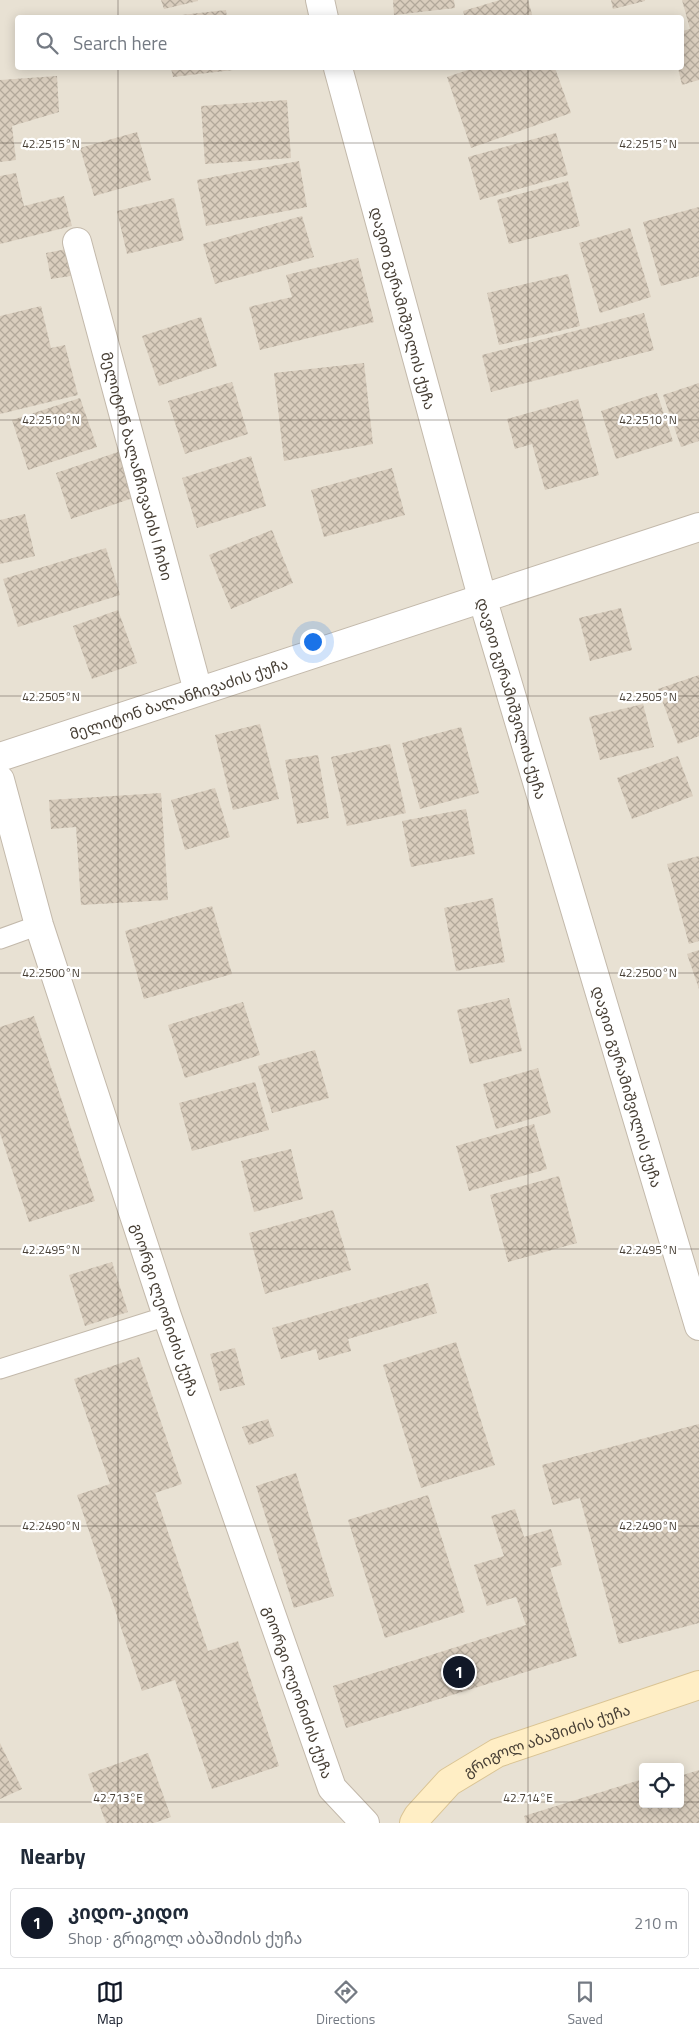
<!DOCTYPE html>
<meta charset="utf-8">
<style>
:root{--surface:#fff;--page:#f6f6f7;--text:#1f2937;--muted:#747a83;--line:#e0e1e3;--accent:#111827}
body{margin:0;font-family:"Titillium Web","Noto Sans Georgian",sans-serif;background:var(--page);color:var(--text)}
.controls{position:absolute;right:15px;bottom:15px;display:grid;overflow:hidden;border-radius:5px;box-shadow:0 2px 12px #0003}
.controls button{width:45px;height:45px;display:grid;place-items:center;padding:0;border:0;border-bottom:1px solid var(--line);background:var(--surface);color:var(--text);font:25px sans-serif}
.you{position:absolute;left:312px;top:641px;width:18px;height:18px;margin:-12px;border:4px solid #fff;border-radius:50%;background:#1a73e8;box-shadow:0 0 0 8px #1a73e833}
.badge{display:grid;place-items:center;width:32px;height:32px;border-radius:50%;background:var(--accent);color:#fff;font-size:16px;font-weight:700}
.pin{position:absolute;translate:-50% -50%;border:2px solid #fff;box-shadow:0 1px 5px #0006}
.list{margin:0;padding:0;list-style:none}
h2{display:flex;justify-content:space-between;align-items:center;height:65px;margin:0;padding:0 20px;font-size:21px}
h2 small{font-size:16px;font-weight:400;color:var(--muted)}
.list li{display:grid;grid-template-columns:32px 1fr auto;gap:15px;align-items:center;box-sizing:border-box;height:70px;margin:0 10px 10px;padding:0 10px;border:1px solid var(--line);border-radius:5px}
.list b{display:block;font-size:19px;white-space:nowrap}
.list p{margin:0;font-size:16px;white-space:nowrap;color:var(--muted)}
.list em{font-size:16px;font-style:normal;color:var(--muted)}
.icon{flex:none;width:28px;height:28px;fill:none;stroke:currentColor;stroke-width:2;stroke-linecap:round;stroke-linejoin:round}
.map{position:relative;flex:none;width:699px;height:1823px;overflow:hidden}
.search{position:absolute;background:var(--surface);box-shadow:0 2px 12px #0003;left:15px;right:15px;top:15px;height:55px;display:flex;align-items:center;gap:12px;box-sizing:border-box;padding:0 18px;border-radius:5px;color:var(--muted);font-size:19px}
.sheet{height:145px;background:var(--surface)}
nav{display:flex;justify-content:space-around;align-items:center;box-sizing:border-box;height:70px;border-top:1px solid var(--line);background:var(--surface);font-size:14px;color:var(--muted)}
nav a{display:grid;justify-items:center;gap:2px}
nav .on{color:var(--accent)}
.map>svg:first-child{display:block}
.residential{fill:#e8e1d3;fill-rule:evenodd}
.building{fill:url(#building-cross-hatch)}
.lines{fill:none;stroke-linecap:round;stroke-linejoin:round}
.lane-casing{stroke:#c3b9ab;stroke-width:21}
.street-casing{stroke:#c3b9ab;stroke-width:30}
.secondary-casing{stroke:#dac494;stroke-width:30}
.lane{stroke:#fff;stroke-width:19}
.street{stroke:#fff;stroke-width:28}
.secondary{stroke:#ffeec5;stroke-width:28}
.ticks{fill:none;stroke:#473f35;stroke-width:1;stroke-opacity:0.45}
.labels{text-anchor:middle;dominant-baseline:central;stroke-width:4.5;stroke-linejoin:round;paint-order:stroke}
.street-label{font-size:15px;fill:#473f35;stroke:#fff}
.ticks-label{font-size:12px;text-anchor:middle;fill:#473f35;stroke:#fff;stroke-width:4.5;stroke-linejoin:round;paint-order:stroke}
</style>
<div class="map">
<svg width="699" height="1823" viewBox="0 0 699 1823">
<defs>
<pattern id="building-cross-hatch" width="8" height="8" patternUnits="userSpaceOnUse" patternTransform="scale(1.25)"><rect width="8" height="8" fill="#d9cdbd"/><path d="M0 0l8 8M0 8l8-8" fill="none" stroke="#b2a89a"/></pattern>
</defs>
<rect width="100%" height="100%" fill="#f4efe6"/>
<path class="residential" d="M0,0H699V1823H0ZM18,18H682V68H18ZM643,1767H680V1804H643Z"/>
<g class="building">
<polygon points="161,0 198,0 198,1 164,9"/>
<polygon points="393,0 454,0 455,8 394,15"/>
<polygon points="500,0 528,0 533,18 465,18 463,11"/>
<polygon points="611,0 645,0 645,1 613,9"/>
<polygon points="682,0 699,0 699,80 682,85 678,68 682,68 682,31 690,29"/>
<polygon points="226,10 227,18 174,18 173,16"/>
<polygon points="171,68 233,68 233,70 173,77"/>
<polygon points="474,68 555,68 571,113 471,148 447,77"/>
<polygon points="57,76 59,112 12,126 16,160 0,162 0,80"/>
<polygon points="287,100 291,158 205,164 201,106"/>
<polygon points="137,132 151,180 94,196 80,148"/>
<polygon points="556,133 568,175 480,200 468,157"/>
<polygon points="299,161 307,207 206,226 197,180"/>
<polygon points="16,173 24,206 64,196 72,226 0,244 0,176"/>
<polygon points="568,181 580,226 509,244 497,200"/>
<polygon points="174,198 184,240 127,254 117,211"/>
<polygon points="699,207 699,276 661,286 643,222"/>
<polygon points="302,216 314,257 215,284 203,244"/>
<polygon points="630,228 651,297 600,313 579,243"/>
<polygon points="72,248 77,275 51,279 46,253"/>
<polygon points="358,258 374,322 260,350 249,307 292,297 286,275"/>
<polygon points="568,274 580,326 499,345 487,293"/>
<polygon points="41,306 51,348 65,345 78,395 0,414 0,316"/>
<polygon points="644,313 654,350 491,392 482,355"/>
<polygon points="201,317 217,366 159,386 142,336"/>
<polygon points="364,363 373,444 284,461 274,373"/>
<polygon points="232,382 248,434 185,454 168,401"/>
<polygon points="699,383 699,441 681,447 663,395"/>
<polygon points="657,393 673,441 616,459 601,411"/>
<polygon points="80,398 97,447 28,470 12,420"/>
<polygon points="578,399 599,475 545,490 532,444 515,449 507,419"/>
<polygon points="118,452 133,498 71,519 56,473"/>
<polygon points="251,456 266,506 197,528 182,478"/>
<polygon points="392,468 405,515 324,537 311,490"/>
<polygon points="25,514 35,556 0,564 0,520"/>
<polygon points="272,530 293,583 231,609 209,555"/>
<polygon points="106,548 120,595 18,627 3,579"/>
<polygon points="621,608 632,650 590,661 579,618"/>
<polygon points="118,610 137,663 92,679 73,626"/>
<polygon points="699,675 699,736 678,744 658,689"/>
<polygon points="643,704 654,747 600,760 589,717"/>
<polygon points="260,724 279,799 233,810 215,735"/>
<polygon points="461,727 479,793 420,809 402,743"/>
<polygon points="390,744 406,813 347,826 331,757"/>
<polygon points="318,755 329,818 297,824 285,760"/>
<polygon points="678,756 693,796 632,819 617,778"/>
<polygon points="215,788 230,837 185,850 171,800"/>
<polygon points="161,793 168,900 81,905 76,827 51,829 49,800"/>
<polygon points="466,809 475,854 411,867 402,821"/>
<polygon points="699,856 699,941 689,944 667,864"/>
<polygon points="493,898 505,962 456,971 444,908"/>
<polygon points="212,906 232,974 144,999 125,931"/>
<polygon points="699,950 699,989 687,954"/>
<polygon points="509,998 522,1051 470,1064 457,1010"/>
<polygon points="243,1002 260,1055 185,1078 168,1025"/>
<polygon points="34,1016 95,1201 29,1222 0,1133 0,1027"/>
<polygon points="315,1050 329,1098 272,1113 258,1066"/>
<polygon points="538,1068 551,1113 496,1129 483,1084"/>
<polygon points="255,1082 269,1130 192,1151 179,1103"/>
<polygon points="534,1124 547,1169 469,1191 456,1146"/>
<polygon points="291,1149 303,1199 254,1212 241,1161"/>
<polygon points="559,1176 577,1243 508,1262 490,1195"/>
<polygon points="333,1210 351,1270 265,1294 249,1233"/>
<polygon points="112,1262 128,1312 85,1326 69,1275"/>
<polygon points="428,1283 437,1313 348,1339 351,1351 319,1360 316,1349 281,1359 272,1328"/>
<polygon points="456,1342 495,1465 421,1488 383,1365"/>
<polygon points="235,1348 245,1385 220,1391 210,1354"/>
<polygon points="139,1357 182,1484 155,1493 208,1651 238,1641 279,1766 212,1789 175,1680 142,1691 77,1495 110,1484 74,1379"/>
<polygon points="268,1419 274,1436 249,1445 242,1427"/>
<polygon points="699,1424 699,1623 619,1644 580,1498 553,1505 542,1465"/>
<polygon points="296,1473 334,1596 294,1608 256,1486"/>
<polygon points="428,1495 465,1612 385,1638 348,1520"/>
<polygon points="515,1509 524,1537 551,1529 562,1565 550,1568 577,1656 346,1728 333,1686 526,1625 516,1597 487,1606 474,1565 504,1556 491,1516"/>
<polygon points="0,1743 22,1789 0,1799"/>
<polygon points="148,1753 171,1817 154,1823 106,1823 88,1774"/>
<polygon points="699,1770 699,1823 526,1823 524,1816 643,1779 643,1804 680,1804 680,1776"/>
</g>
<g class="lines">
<g class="lane-casing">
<g id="lane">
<polyline points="0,939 39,925"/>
<polyline points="0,1369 167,1316"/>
</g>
</g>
<g class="street-casing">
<g id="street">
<polyline points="320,0 324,18"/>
<path id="s1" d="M338,68L482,597L699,1326"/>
<path id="s2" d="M77,242L198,691"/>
<path id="s3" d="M0,757L699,527"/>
<path id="s4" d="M0,780L39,925L167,1316L332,1788L365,1823"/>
</g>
</g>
<g class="secondary-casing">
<g id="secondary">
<path id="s5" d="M414,1823L418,1816L449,1782L497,1753L699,1685"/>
</g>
</g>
<use href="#lane" class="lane"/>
<use href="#street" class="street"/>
<use href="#secondary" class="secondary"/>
</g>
<path class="ticks" d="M118,0V18M528,0V18M118,68V1823M528,68V1823M0,143H699M0,420H699M0,696H699M0,973H699M0,1249H699M0,1526H699M0,1802H643M680,1802H699"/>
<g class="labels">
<g class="street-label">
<text stroke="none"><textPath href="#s1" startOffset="249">დავით გურამიშვილის ქუჩა</textPath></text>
<text stroke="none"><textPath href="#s2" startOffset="232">მელიტონ ბალანჩივაძის I ჩიხი</textPath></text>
<text stroke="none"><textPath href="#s3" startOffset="188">მელიტონ ბალანჩივაძის ქუჩა</textPath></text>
<text stroke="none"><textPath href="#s1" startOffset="654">დავით გურამიშვილის ქუჩა</textPath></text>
<text stroke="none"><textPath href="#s1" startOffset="1059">დავით გურამიშვილის ქუჩა</textPath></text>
<text stroke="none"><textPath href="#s4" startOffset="555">გიორგი ლეონიძის ქუჩა</textPath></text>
<text stroke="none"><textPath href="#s4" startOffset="960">გიორგი ლეონიძის ქუჩა</textPath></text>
<text stroke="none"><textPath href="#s5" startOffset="161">გრიგოლ აბაშიძის ქუჩა</textPath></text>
</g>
</g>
<g class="ticks-label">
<text x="51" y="148">42.2515°N</text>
<text x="648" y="148">42.2515°N</text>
<text x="51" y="424">42.2510°N</text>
<text x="648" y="424">42.2510°N</text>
<text x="51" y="701">42.2505°N</text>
<text x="648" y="701">42.2505°N</text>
<text x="51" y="977">42.2500°N</text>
<text x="648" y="977">42.2500°N</text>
<text x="51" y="1254">42.2495°N</text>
<text x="648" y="1254">42.2495°N</text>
<text x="51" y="1530">42.2490°N</text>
<text x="648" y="1530">42.2490°N</text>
<text x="118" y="1802">42.713°E</text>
<text x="528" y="1802">42.714°E</text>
</g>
</svg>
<div class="controls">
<button><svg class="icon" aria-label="locate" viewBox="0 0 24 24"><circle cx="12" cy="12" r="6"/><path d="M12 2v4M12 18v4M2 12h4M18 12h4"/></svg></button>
</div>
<div class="you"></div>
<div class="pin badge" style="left:459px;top:1672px">1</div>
<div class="search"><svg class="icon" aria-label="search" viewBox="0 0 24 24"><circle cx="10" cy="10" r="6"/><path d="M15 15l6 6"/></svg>Search here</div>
</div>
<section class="sheet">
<h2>Nearby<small></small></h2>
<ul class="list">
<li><span class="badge">1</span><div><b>კიდო-კიდო</b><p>Shop · გრიგოლ აბაშიძის ქუჩა</p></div><em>210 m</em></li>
</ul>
</section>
<nav>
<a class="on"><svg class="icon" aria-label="map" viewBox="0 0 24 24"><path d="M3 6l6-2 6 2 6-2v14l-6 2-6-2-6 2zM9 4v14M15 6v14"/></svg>Map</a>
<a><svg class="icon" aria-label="directions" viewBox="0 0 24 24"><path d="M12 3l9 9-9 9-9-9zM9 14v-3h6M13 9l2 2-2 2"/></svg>Directions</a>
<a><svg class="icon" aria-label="saved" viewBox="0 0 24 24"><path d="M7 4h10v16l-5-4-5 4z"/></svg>Saved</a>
</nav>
